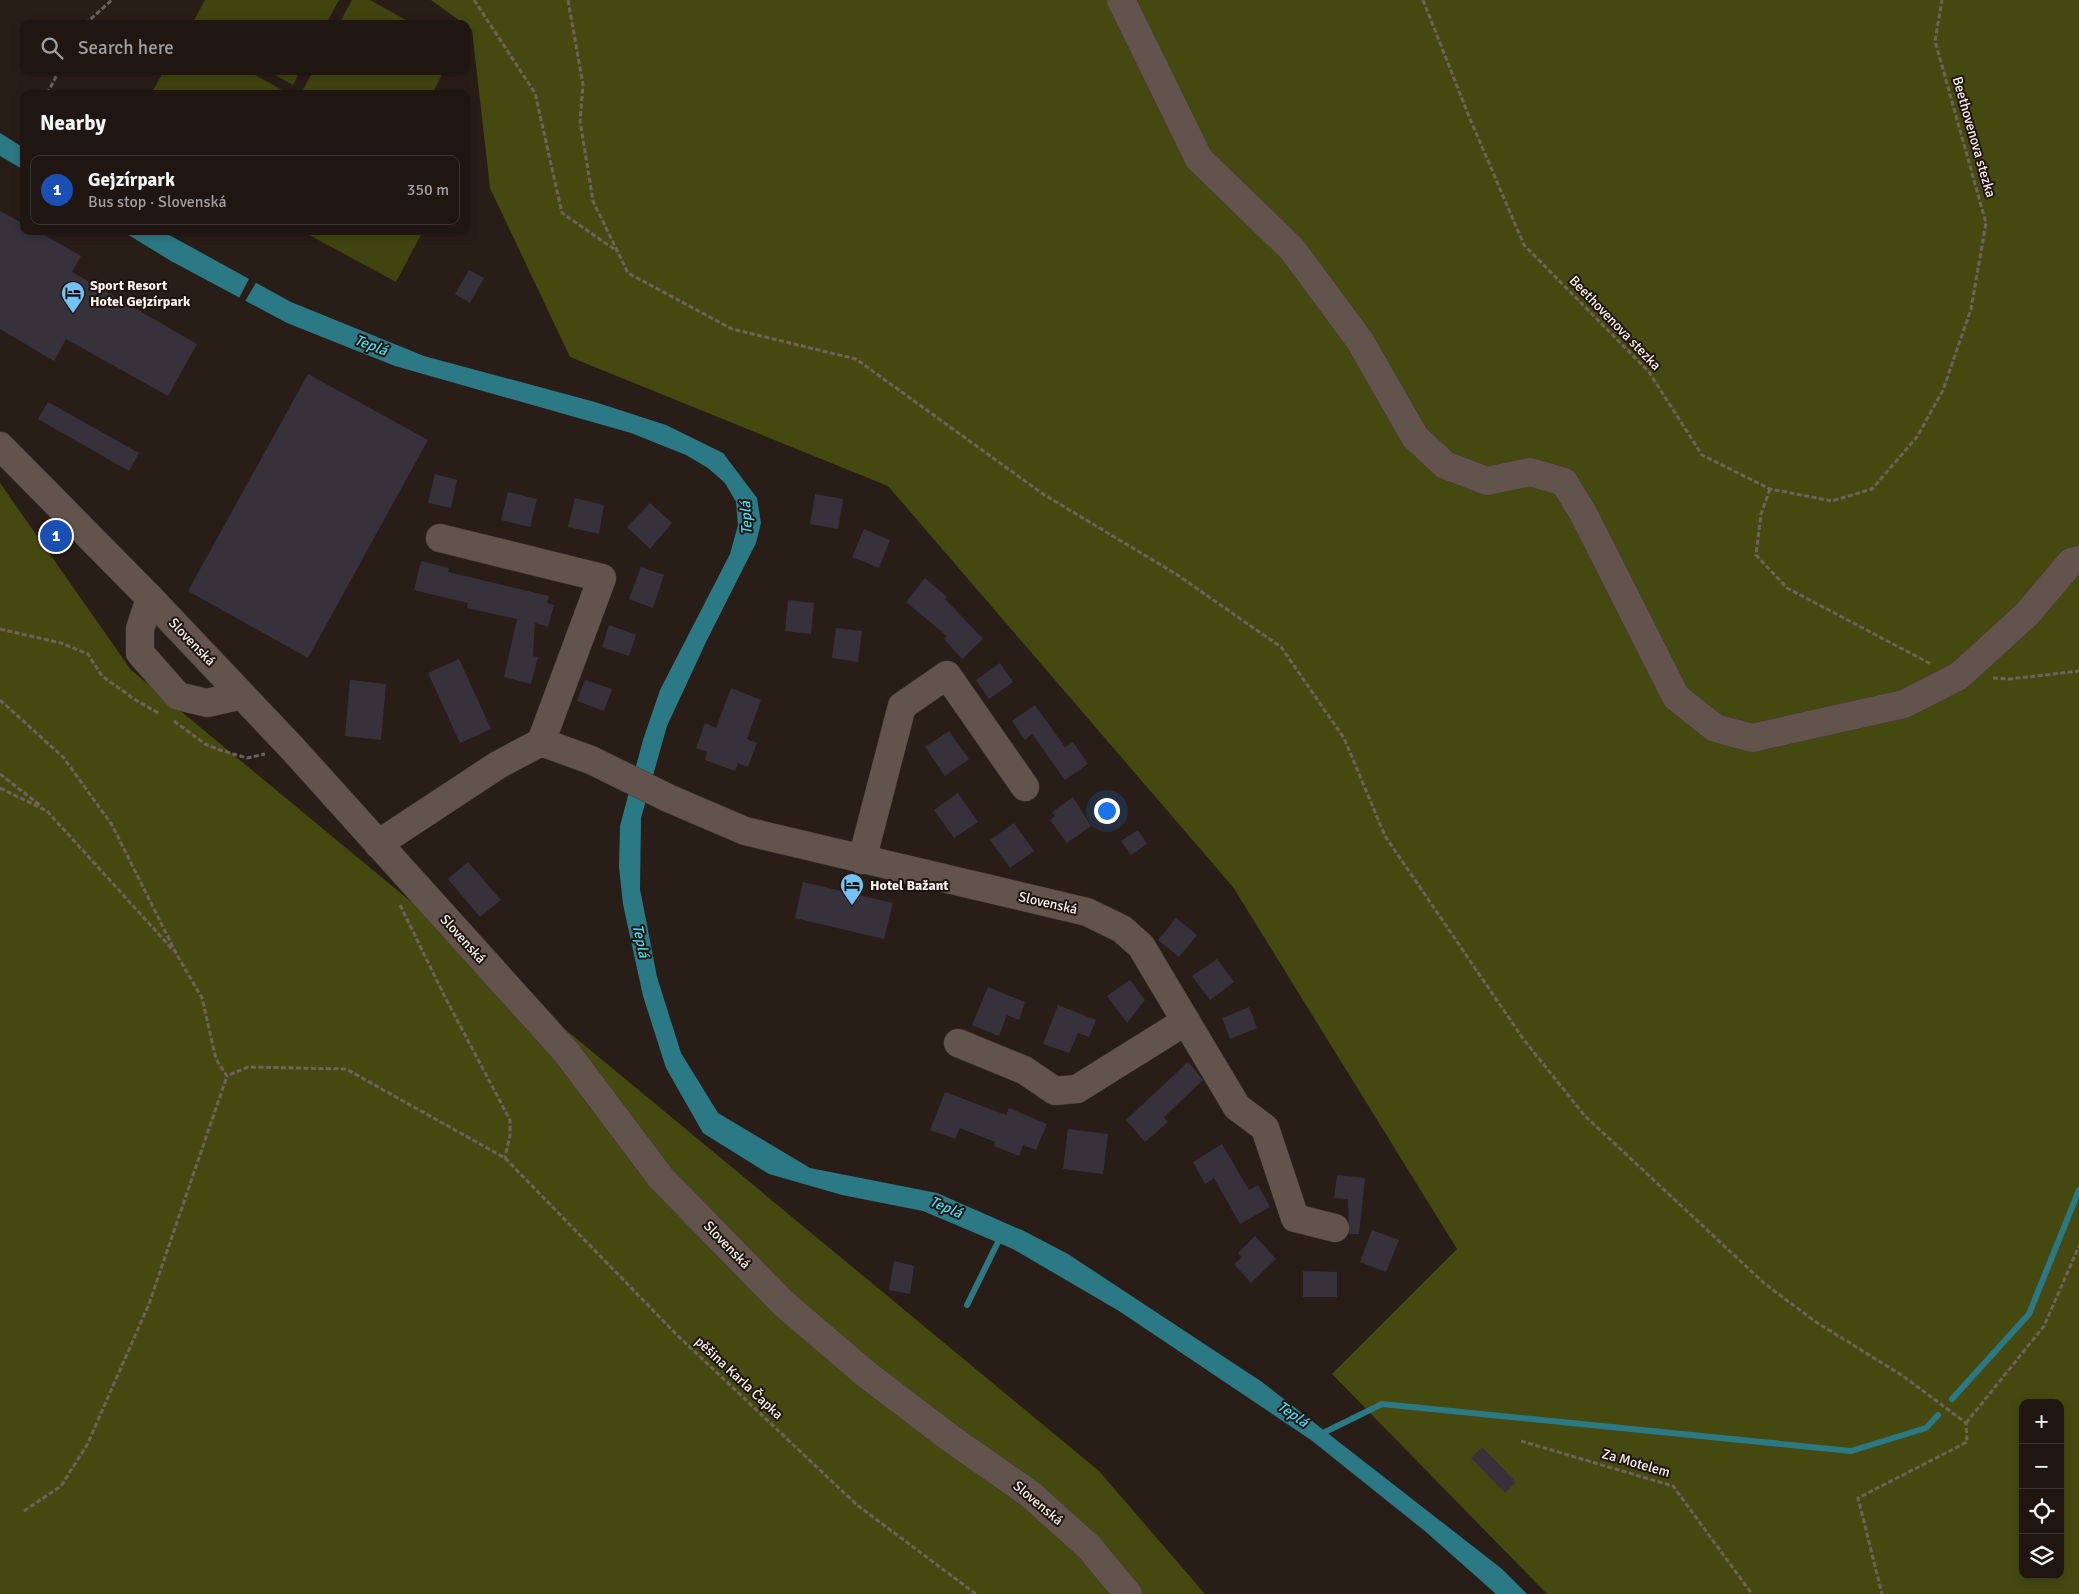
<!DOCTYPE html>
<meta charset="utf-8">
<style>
:root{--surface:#1f1611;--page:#2c231f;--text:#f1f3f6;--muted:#a19f9f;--line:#3c3531;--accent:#1a73e8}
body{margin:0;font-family:Signika,sans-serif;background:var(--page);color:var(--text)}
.controls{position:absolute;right:15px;bottom:15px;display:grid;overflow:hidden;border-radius:10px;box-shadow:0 2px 8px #0003}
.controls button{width:45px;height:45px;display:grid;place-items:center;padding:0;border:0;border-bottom:1px solid var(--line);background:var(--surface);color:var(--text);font:25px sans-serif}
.you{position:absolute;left:1106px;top:810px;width:18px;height:18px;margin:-12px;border:4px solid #fff;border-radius:50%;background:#1a73e8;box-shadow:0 0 0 8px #1a73e833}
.badge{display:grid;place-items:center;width:32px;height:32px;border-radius:50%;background:var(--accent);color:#fff;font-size:16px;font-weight:700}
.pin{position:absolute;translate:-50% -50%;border:2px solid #fff;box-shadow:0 1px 5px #0006}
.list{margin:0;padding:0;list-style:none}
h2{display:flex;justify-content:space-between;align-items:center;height:65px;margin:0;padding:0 20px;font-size:21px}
h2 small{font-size:16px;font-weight:400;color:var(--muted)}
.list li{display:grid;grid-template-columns:32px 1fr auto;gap:15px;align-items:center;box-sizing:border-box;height:70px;margin:0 10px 10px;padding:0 10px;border:1px solid var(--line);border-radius:10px}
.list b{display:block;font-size:19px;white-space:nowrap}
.list p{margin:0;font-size:16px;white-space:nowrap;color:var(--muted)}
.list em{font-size:16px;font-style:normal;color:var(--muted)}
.icon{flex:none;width:28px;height:28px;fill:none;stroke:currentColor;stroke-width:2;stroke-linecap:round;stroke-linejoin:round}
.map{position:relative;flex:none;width:2079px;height:1594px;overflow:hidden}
.search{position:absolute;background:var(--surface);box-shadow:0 2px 8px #0003;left:20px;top:20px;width:450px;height:55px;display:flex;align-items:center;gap:12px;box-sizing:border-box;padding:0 18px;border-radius:10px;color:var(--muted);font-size:19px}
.panel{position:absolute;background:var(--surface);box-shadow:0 2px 8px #0003;left:20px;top:90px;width:450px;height:145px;border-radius:10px}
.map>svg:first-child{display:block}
.green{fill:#41440f}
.forest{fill:#454910;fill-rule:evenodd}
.water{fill:#2c7986}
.pier{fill:#291d17}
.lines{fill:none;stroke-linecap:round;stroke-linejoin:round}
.stream{stroke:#2c7986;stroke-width:6}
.building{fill:#37313c}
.minor-casing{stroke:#443a37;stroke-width:29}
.path{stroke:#6d625d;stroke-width:3;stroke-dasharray:5 2.5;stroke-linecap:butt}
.minor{stroke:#62544d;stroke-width:28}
.labels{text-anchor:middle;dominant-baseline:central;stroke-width:4;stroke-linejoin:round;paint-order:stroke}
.street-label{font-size:14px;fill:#f9f1ed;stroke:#1f140e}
.poi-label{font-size:14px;font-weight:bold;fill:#f9f1ed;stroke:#1f140e;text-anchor:start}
.water-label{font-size:15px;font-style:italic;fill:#46dcf4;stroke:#1f140e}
</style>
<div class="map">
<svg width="2079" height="1594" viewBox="0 0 2079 1594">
<rect width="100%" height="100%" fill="#291d17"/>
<g class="green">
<polygon points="205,0 339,0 326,24 192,24"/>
<polygon points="352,0 370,0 413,24 339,24"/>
<polygon points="164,71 248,71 289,94 151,94"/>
<polygon points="268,71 300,71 293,85"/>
<polygon points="313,71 444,71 432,94 304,94 302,92"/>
<polygon points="302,231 423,231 396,282"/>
</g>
<g class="forest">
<path d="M431,0H2079V1594H1547L1332,1374L1457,1249L1233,887L888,486L570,357L490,188L472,30L466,24H464ZM2023,1403H2060V1575H2023Z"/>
<polygon points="0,483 131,670 1099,1471 1205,1594 0,1594"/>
</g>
<g class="water">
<polygon points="0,133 24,148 24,170 0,156"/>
<polygon points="122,231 162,231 291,302 424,356 595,402 666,425 723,453 757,498 761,523 756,543 707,640 667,726 641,818 640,889 657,977 681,1053 718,1113 810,1168 937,1193 1024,1231 1068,1254 1262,1382 1502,1569 1527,1594 1496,1594 1426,1532 1311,1440 1119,1311 1013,1249 923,1211 842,1195 769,1174 703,1133 666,1068 643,996 623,904 619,867 620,826 643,740 660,690 730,554 738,525 736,502 725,483 708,468 686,455 631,433 395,366 287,323 171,261"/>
</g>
<polygon class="pier" points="250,277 257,281 244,303 238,300"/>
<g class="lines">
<g class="stream">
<polyline points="967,1305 1001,1236"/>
<polyline points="1952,1399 2029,1314 2079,1190"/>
<polyline points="1321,1434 1382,1404 1851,1451 1926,1428 1938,1415"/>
</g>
</g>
<g class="building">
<polygon points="0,211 24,224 24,231 37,231 81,256 72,272 197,344 168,396 66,339 54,361 0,329"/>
<polygon points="469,270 484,278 470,303 455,294"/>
<polygon points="308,374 428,440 308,658 188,591"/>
<polygon points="48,402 139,453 129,471 38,419"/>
<polygon points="435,474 457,480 451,508 428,503"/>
<polygon points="508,492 537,499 530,527 501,520"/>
<polygon points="815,494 843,499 838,529 810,524"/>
<polygon points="575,498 604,505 599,534 568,527"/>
<polygon points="650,503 672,523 650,549 627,527"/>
<polygon points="864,529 890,540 879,568 852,557"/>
<polygon points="421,561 449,568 448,572 549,596 547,603 554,605 548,627 535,623 533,656 538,657 531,684 504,677 517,619 467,608 468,603 414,590"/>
<polygon points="641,567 664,575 653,608 629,599"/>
<polygon points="925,578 947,597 945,599 983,639 962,659 944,639 947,636 906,602"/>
<polygon points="788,600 814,603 811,634 785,631"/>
<polygon points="609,625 636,635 629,656 602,647"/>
<polygon points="836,628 862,631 858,662 832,658"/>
<polygon points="459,659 491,729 460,743 428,673"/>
<polygon points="1000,663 1013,682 989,699 976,680"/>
<polygon points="350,680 386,684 381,740 345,736"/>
<polygon points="585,680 612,689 604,711 577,701"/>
<polygon points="731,688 761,700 747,739 757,743 748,767 738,763 735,771 705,760 707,752 696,748 705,723 716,728"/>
<polygon points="1035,705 1065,747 1073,742 1088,764 1065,780 1032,734 1025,740 1012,721"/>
<polygon points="949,731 969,759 945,776 925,747"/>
<polygon points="958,793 978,822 954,838 934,810"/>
<polygon points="1073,797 1091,826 1067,843 1050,820 1055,816 1052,812"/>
<polygon points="1014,823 1034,851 1010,868 990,840"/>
<polygon points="1138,830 1147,844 1131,855 1121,841"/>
<polygon points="468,862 501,900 480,917 448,879"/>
<polygon points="803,882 893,903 884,939 795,918"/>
<polygon points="1176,918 1197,935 1179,957 1158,940"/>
<polygon points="1217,959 1234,982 1210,1000 1192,976"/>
<polygon points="1130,980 1145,1000 1127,1023 1107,996"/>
<polygon points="988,987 1025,1002 1019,1020 1007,1015 999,1036 972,1025"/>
<polygon points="1058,1005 1096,1020 1089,1037 1078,1033 1069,1053 1043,1044"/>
<polygon points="1249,1007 1257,1028 1230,1039 1222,1018"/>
<polygon points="1188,1062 1203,1080 1164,1117 1168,1122 1145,1142 1126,1120"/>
<polygon points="945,1092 1006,1115 1009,1108 1047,1124 1036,1150 1023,1145 1019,1156 994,1146 995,1142 960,1128 955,1139 930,1130"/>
<polygon points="1068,1129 1108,1134 1103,1174 1063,1169"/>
<polygon points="1222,1144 1249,1190 1258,1185 1270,1207 1240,1224 1214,1178 1205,1184 1193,1162"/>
<polygon points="1337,1175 1365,1178 1359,1234 1349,1234 1348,1199 1334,1198"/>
<polygon points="1372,1230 1399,1240 1386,1272 1360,1262"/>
<polygon points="1255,1236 1276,1259 1251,1283 1234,1264 1242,1257 1238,1253"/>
<polygon points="894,1261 914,1266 910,1294 889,1290"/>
<polygon points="1303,1271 1337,1272 1337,1297 1303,1297"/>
<polygon points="1482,1447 1516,1482 1505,1493 1471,1458"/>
</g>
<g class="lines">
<g class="minor-casing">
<g id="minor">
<polyline points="1121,0 1199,159 1292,249 1360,341 1415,437 1445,465 1487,481 1530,472 1564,482 1583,513 1676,697 1715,728 1752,738 1904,704 1959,676 2027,614 2071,562 2079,560"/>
<polyline points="0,446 150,598 293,749 567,1053 661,1178 784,1304 866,1374 950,1438 1030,1494 1089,1547 1128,1594"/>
<polyline points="440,538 602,578 541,742"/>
<polyline points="150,598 140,629 140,653 178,696 207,703 242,695"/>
<polyline points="378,844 498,765 541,742 591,760 668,798 745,831 1087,912 1122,929 1141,946 1237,1107 1265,1128 1295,1218 1335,1228"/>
<polyline points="862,860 902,706 947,675 1025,787"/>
<polyline points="958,1043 1024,1070 1055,1091 1077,1089 1186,1021"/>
</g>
</g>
<g class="path">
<polyline points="474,0 535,93 562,213 617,251"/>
<polyline points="568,0 583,85 580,121 593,201 628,273 732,329 856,359 1043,494 1176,574 1281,647 1344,738 1385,836 1524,1040 1585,1116 1765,1284 1816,1322 1903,1376 1966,1423 1967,1442 1858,1498 1882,1594"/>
<polyline points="1423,0 1468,114 1524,245 1649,372 1702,455 1770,489 1832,501 1872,489 1917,437 1943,390 1971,309 1986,223 1935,41 1942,0"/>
<polyline points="85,24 112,0"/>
<polyline points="47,94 59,71"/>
<polyline points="1770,489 1761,514 1756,555 1787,588 1931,664"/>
<polyline points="0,629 61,643 88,654 102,676 134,699 160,714"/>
<polyline points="1993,678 2010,679 2079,671"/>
<polyline points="0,700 63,757 112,825 177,955 202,998 216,1059 227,1076 248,1067 346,1069 505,1158 676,1334 857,1505 976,1594"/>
<polyline points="174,721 205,744 220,750 247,758 265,754"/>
<polyline points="0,774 41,806"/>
<polyline points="0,788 47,811 174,951"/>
<polyline points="400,905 445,997 510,1120 510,1135 505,1158"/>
<polyline points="1966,1423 2044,1326 2079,1246"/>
<polyline points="1521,1441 1673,1486 1752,1594"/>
<polyline points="24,1511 61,1486 87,1445 149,1304 227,1076"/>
</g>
<use href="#minor" class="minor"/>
</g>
<defs>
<g id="hotel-pin" transform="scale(1.25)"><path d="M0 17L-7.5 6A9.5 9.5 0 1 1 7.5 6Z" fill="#73c1f5" stroke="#1f140e"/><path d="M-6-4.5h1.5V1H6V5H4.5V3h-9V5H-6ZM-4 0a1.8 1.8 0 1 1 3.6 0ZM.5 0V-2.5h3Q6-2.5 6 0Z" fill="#111"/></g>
</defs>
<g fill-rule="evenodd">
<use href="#hotel-pin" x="73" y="293"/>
<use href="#hotel-pin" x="852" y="885"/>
</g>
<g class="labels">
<g class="street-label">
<text transform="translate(1974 137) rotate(74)">Beethovenova stezka</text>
<text transform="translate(1615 323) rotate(46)">Beethovenova stezka</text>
<text transform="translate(192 642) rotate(46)">Slovenská</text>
<text transform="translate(1048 903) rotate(13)">Slovenská</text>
<text transform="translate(463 939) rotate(48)">Slovenská</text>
<text transform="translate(727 1245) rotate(46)">Slovenská</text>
<text transform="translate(739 1378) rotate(43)">pěšina Karla Čapka</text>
<text transform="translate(1636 1463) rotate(16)">Za Motelem</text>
<text transform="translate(1038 1503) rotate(40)">Slovenská</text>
</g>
<g class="poi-label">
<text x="90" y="285">Sport Resort<tspan x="90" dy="16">Hotel Gejzírpark</tspan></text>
<text x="870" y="885">Hotel Bažant</text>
</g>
<g class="water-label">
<text transform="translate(371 345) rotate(21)">Teplá</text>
<text transform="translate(746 518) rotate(-93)">Teplá</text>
<text transform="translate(641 941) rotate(78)">Teplá</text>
<text transform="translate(946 1207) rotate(23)">Teplá</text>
<text transform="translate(1293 1414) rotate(35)">Teplá</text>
</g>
</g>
</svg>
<div class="controls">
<button>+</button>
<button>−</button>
<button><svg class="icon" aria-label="locate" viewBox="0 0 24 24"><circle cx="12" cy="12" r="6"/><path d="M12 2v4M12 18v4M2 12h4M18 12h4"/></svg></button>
<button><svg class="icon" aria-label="layers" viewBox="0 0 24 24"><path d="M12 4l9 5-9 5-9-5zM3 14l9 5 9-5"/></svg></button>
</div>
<div class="you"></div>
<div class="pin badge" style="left:56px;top:536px;background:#1a4fb4">1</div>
<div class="search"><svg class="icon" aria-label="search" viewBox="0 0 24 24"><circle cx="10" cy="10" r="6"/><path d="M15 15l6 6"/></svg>Search here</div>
<section class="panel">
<h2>Nearby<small></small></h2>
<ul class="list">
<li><span class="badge" style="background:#1a4fb4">1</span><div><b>Gejzírpark</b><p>Bus stop · Slovenská</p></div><em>350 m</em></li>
</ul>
</section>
</div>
